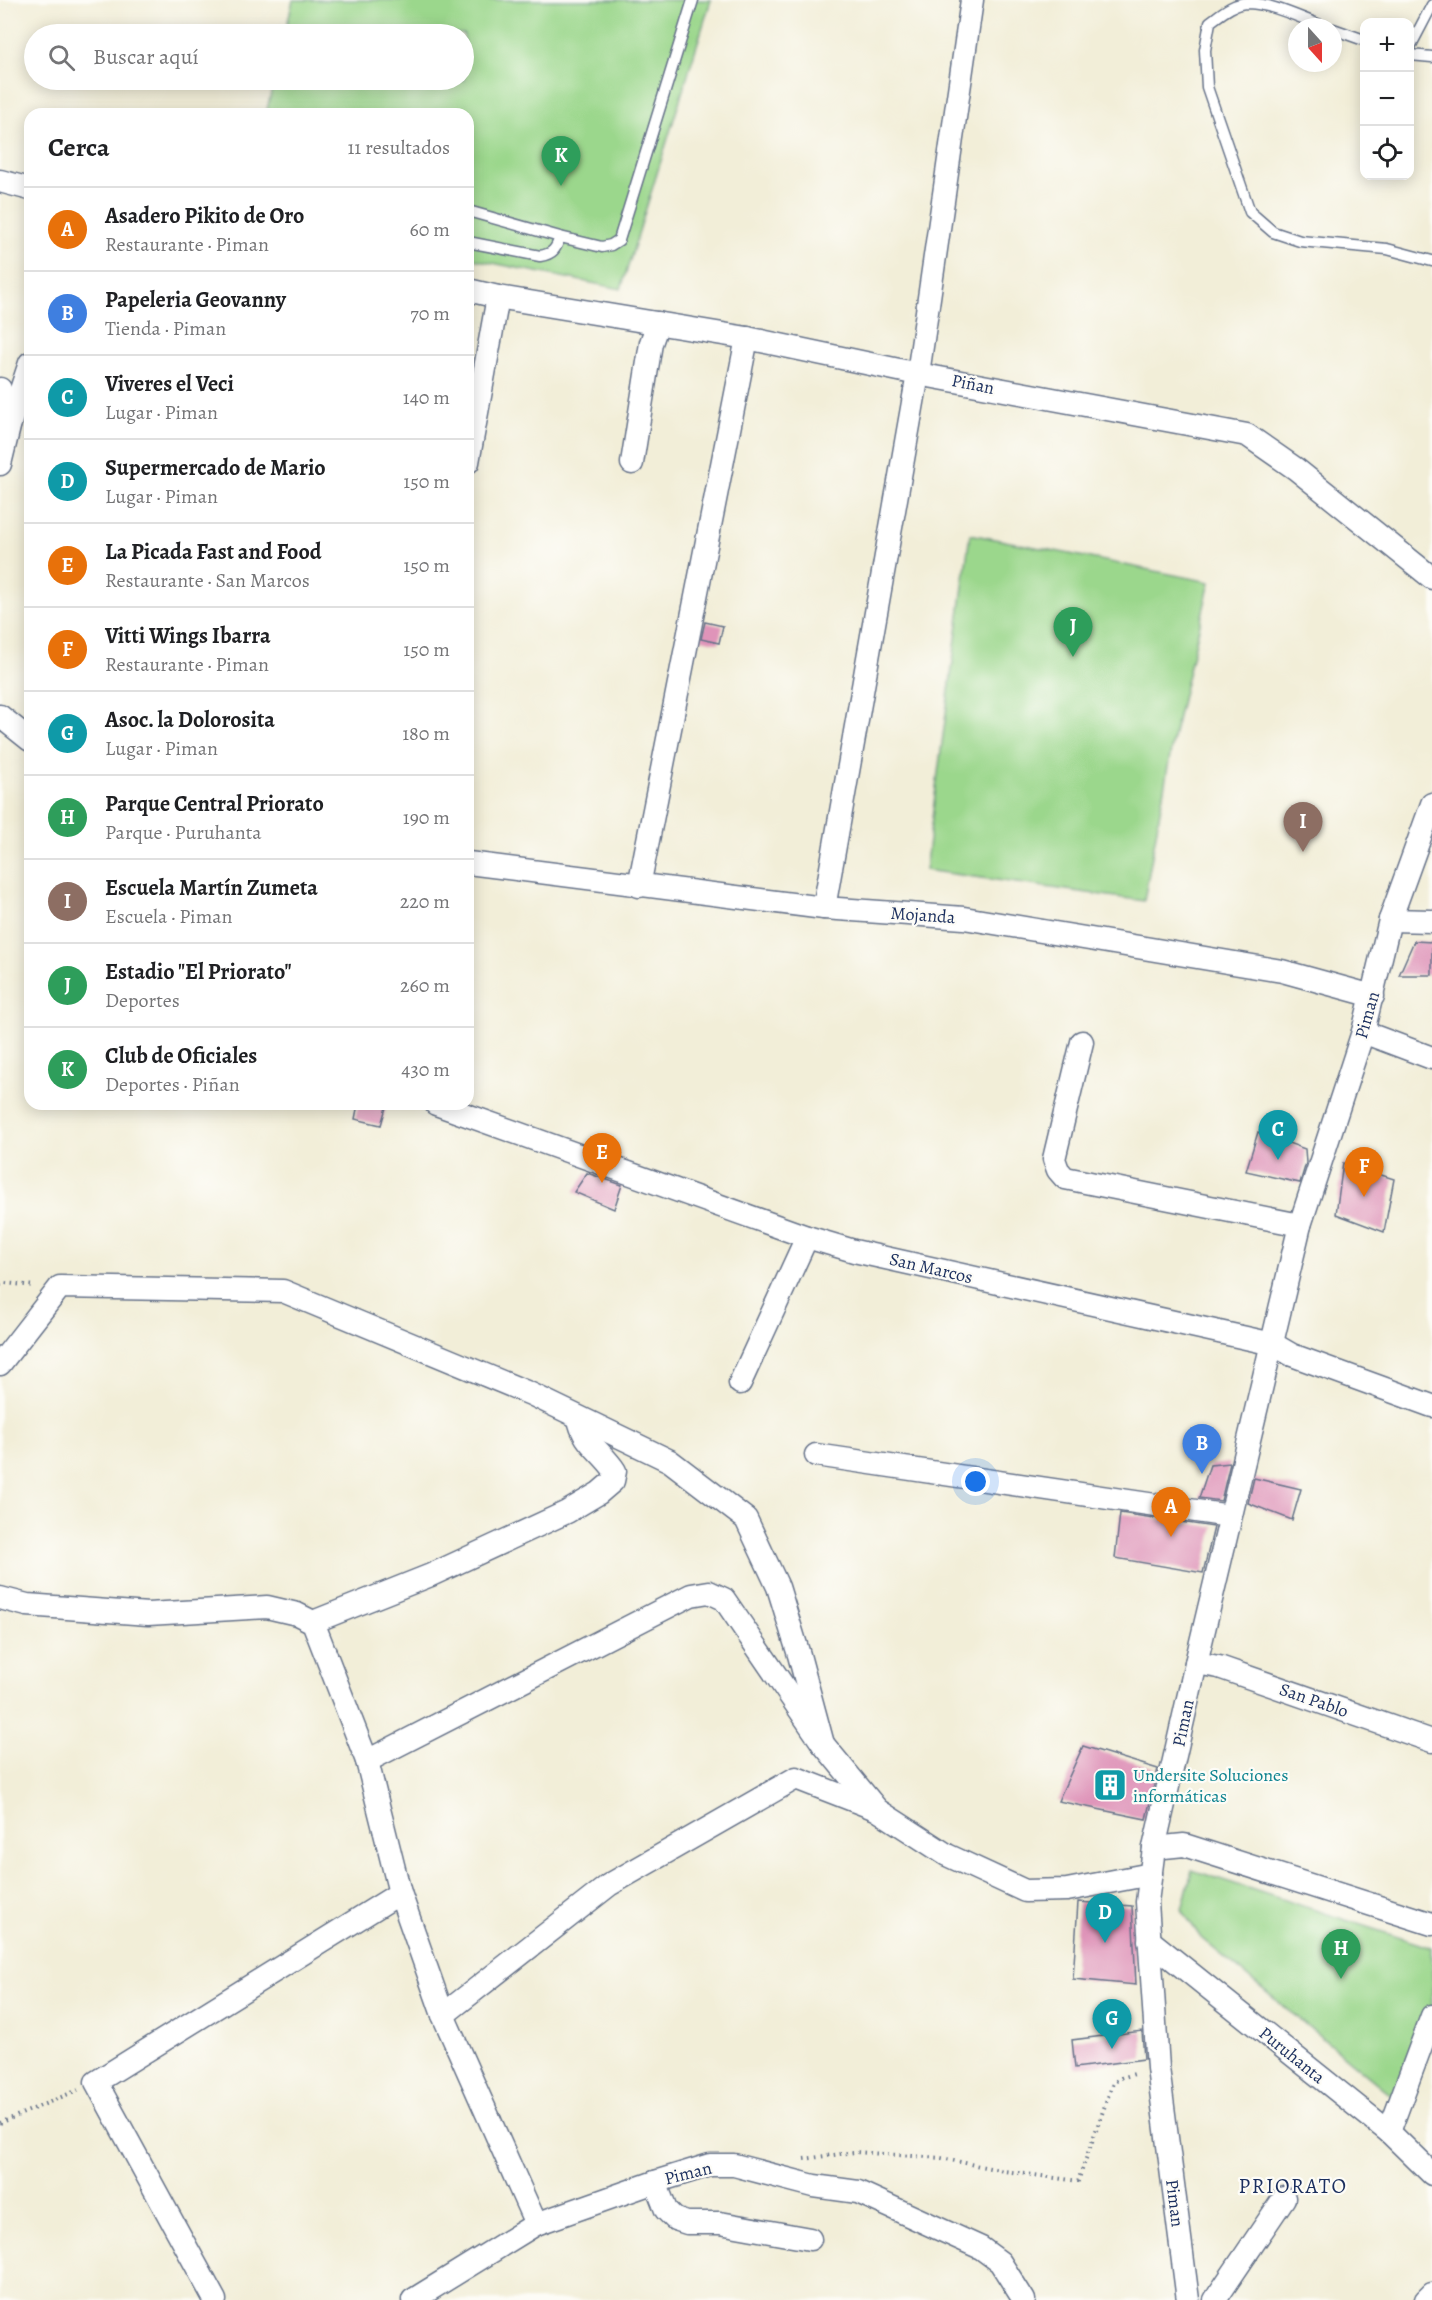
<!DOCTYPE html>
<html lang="es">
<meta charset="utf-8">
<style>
:root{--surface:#fff;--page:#f2f2f2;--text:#202124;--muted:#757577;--line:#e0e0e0;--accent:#b5179e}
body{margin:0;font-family:Alegreya,serif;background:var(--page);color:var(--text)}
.controls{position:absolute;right:18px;top:18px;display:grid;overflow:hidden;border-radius:12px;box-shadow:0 3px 15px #0003}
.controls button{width:54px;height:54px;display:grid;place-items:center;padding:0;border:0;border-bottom:2px solid var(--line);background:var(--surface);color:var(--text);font:30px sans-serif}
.compass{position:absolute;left:1288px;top:18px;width:54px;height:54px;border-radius:50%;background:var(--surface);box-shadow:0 3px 15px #0003;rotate:159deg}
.you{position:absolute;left:976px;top:1482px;width:21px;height:21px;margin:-15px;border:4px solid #fff;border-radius:50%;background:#1a73e8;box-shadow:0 0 0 9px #1a73e833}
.badge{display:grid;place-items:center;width:39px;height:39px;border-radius:50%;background:var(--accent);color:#fff;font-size:20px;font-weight:700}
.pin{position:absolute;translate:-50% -50px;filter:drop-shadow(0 2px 3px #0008)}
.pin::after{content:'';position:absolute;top:32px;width:21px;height:18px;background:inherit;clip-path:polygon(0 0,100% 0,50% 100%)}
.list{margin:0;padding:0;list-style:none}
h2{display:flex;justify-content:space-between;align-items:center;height:78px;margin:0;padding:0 24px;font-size:26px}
h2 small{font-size:20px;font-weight:400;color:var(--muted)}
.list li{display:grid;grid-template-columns:39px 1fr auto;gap:18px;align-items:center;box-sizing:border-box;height:84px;padding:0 24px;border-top:2px solid var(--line)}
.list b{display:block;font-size:22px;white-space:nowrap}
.list p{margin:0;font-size:20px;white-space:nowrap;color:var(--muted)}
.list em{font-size:20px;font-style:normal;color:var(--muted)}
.icon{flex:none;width:33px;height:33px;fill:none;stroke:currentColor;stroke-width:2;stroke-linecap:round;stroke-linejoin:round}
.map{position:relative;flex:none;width:1432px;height:2300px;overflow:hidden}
.search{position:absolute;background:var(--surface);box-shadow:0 3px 15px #0003;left:24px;top:24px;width:450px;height:66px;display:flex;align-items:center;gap:15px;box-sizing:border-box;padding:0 21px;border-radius:33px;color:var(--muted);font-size:22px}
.panel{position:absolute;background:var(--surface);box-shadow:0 3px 15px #0003;left:24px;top:108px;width:450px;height:1002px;border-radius:18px}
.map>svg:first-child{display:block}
.green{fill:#9bd78c;stroke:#5b8375;stroke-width:1.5}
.building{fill:#df94b9}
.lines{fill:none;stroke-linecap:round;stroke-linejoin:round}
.lane-casing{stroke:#667289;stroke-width:13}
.street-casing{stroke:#667289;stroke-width:25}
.path{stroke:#667289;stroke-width:4;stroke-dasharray:1.5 4.5;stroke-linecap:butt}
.lane{stroke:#fff;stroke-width:10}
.street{stroke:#fff;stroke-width:22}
.labels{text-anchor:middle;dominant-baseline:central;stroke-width:4.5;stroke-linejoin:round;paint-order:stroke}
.street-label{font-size:18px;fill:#1b2f5e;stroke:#fdfcf7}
.culture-label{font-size:18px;fill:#0d838f;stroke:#fdfcf7;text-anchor:start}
.quarter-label{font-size:21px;letter-spacing:1.5px;fill:#1b2f5e;stroke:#fdfcf7}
</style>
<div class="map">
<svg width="1432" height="2300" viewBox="0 0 1432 2300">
<rect width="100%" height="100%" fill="#fdfcf7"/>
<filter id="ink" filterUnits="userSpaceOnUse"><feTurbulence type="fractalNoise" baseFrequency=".0167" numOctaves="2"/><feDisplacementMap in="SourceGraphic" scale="12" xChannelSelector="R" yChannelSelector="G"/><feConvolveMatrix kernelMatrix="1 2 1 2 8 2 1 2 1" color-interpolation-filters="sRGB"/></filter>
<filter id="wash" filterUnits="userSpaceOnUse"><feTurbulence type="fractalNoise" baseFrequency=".008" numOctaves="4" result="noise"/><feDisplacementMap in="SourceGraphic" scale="24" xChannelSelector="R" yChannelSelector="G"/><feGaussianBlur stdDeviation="1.35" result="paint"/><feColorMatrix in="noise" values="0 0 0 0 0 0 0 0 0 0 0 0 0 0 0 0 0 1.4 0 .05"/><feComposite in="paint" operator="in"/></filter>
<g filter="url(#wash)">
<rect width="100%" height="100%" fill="#f2eed8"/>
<g class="green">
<polygon points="293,0 711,0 621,289 468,258 468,114 266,114 274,80 464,80 464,34 285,34"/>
<polygon points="970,534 1210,582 1174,733 1144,901 925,870"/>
<polygon points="1192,1870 1432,1948 1432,2009 1396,2099 1201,1938 1182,1910"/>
</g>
<g id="blocks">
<g class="building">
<polygon points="705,622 723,626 719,643 701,639"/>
<polygon points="1414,941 1432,942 1432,975 1399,975"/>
<polygon points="358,1104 387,1104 381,1125 355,1119"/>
<polygon points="1258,1132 1305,1149 1306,1163 1300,1183 1246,1171"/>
<polygon points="1343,1163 1394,1179 1384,1232 1336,1214"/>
<polygon points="587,1173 622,1185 614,1209 574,1192"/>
<polygon points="1230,1463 1221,1501 1199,1498 1210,1465"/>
<polygon points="1254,1478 1301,1489 1292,1520 1248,1503"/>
<polygon points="1120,1513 1214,1527 1203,1573 1115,1558"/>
<polygon points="1083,1746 1158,1769 1146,1819 1058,1801"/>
<polygon points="1078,1902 1132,1906 1136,1985 1073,1979"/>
<polygon points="1142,2031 1144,2059 1075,2068 1072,2040"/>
</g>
</g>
</g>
<g filter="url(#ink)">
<use href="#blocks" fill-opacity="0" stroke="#667289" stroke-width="1.5"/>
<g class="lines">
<g class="lane-casing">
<g id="lane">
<path d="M1326,27C1302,19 1274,4 1248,3C1233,3 1221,14 1210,22L1205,50L1207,87L1250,212L1273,232L1300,241L1387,249L1432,261"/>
<polyline points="1333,29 1364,40"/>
<polyline points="1410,47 1432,5"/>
<polyline points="1410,55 1432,57"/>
<polyline points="468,211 560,237 602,247 611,245 619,240 693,0"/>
<path d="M468,242L540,256C553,254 556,249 560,237"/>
</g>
</g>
<g class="street-casing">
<g id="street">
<polyline points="0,181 30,189"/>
<polyline points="468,290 498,297 747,338 918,374 1247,435 1296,469 1432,578"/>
<polyline points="0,389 10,423 0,464"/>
<polyline points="10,423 30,363"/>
<polyline points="468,462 498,297"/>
<polyline points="632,463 651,343 658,323"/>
<polyline points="0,716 30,740"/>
<polyline points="468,863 824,908 964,918 1282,971 1373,996"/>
<polyline points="639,886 747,338"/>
<polyline points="824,908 918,374 972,0"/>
<polyline points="1390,920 1432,921"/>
<polyline points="1363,1032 1432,1058"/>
<polyline points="1082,1042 1054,1159 1058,1170 1065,1178 1300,1225"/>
<polyline points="436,1104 807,1237 854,1251 1273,1344 1292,1355 1432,1406"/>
<polyline points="0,1364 60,1287 283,1291 531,1394 670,1461 746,1519 778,1587 799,1655 823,1744"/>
<polyline points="740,1383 807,1237"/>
<polyline points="816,1455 1230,1516"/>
<polyline points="0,1598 27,1605 148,1614 267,1607 297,1614 313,1622 367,1761 400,1893 443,2015 536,2224"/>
<path d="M313,1622L431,1575L567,1512L599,1493L613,1481L615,1471C602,1451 582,1442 579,1418"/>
<polyline points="1196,1663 1219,1667 1432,1741"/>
<polyline points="367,1761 691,1595 709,1592 724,1599 823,1744 875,1807"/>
<polyline points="1154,1848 1184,1845 1432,1924"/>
<polyline points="1149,1940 1389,2132 1432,2174"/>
<polyline points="443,2015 609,1885 796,1778 876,1809 947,1855 1025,1891 1067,1890 1151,1874"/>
<polyline points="1389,2132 1432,2016"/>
<polyline points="655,2182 666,2210 675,2219 687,2223 720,2223 810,2239"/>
<polyline points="215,2300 96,2082 400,1893"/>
<polyline points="413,2300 536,2224 655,2182 710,2165 734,2165 814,2186 858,2192 981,2248 1000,2262 1024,2300"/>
<polyline points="1188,2300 1158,2068 1147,1902 1154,1848 1196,1663 1300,1225 1363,1032 1390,920 1432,804"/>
<polyline points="1215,2300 1284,2198"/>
<polyline points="1426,2300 1432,2294"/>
</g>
</g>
<g class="path">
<polyline points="0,1285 5,1283 35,1286"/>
<polyline points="0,2123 78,2090"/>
<polyline points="804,2159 855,2152 941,2158 1004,2171 1078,2181 1113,2083 1121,2078 1138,2073"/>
</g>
<use href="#lane" class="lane"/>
<use href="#street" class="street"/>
</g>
</g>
<defs>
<g id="building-square" transform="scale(1.725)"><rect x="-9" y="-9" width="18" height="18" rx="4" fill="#0f9aa8" stroke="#fdfcf7"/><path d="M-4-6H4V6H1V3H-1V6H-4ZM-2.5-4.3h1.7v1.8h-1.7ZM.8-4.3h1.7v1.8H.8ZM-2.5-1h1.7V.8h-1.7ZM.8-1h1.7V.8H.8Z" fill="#fff"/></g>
</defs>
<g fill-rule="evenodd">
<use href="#building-square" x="1110" y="1785"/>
</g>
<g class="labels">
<g class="street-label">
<text transform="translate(973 384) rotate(11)">Piñan</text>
<text transform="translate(923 915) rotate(4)">Mojanda</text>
<text transform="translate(1367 1015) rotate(-74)">Piman</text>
<text transform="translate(931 1268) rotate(13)">San Marcos</text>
<text transform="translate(1314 1700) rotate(19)">San Pablo</text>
<text transform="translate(1183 1723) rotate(-78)">Piman</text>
<text transform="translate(1292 2055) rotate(39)">Puruhanta</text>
<text transform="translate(688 2173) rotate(-14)">Piman</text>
<text transform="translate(1175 2203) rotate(83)">Piman</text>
</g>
<g class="culture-label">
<text x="1133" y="1775">Undersite Soluciones<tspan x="1133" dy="21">informáticas</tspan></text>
</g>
<g class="quarter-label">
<text x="1293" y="2186">PRIORATO</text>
</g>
</g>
</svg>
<div class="controls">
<button>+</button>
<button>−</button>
<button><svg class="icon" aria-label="locate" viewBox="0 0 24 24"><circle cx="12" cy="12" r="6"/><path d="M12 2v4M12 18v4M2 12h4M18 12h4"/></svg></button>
</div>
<svg class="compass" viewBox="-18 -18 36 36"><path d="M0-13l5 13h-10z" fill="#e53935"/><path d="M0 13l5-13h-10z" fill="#757577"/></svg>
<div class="you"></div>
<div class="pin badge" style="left:1171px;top:1537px;background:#e8710a">A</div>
<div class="pin badge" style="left:1202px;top:1474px;background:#3f7fe0">B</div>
<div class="pin badge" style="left:1278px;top:1160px;background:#0f9aa8">C</div>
<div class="pin badge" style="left:1105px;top:1943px;background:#0f9aa8">D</div>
<div class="pin badge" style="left:602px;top:1183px;background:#e8710a">E</div>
<div class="pin badge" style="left:1364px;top:1197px;background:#e8710a">F</div>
<div class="pin badge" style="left:1112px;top:2049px;background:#0f9aa8">G</div>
<div class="pin badge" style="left:1341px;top:1979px;background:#2e9e5b">H</div>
<div class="pin badge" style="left:1303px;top:852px;background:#8d6e63">I</div>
<div class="pin badge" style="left:1073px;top:657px;background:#2e9e5b">J</div>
<div class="pin badge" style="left:561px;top:186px;background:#2e9e5b">K</div>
<div class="search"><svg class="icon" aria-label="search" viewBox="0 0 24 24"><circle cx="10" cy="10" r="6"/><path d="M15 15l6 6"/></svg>Buscar aquí</div>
<section class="panel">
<h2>Cerca<small>11 resultados</small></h2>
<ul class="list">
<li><span class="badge" style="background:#e8710a">A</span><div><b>Asadero Pikito de Oro</b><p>Restaurante · Piman</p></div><em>60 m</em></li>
<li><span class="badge" style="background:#3f7fe0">B</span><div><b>Papeleria Geovanny</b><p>Tienda · Piman</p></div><em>70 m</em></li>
<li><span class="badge" style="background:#0f9aa8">C</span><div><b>Viveres el Veci</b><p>Lugar · Piman</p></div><em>140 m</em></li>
<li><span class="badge" style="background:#0f9aa8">D</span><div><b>Supermercado de Mario</b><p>Lugar · Piman</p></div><em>150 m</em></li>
<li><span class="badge" style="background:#e8710a">E</span><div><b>La Picada Fast and Food</b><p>Restaurante · San Marcos</p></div><em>150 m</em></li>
<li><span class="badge" style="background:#e8710a">F</span><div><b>Vitti Wings Ibarra</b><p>Restaurante · Piman</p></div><em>150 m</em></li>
<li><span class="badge" style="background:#0f9aa8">G</span><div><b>Asoc. la Dolorosita</b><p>Lugar · Piman</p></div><em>180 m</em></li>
<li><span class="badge" style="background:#2e9e5b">H</span><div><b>Parque Central Priorato</b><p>Parque · Puruhanta</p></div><em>190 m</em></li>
<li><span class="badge" style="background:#8d6e63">I</span><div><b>Escuela Martín Zumeta</b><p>Escuela · Piman</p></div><em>220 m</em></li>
<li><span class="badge" style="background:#2e9e5b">J</span><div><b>Estadio &quot;El Priorato&quot;</b><p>Deportes</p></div><em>260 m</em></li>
<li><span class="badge" style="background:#2e9e5b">K</span><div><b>Club de Oficiales</b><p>Deportes · Piñan</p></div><em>430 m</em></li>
</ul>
</section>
</div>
